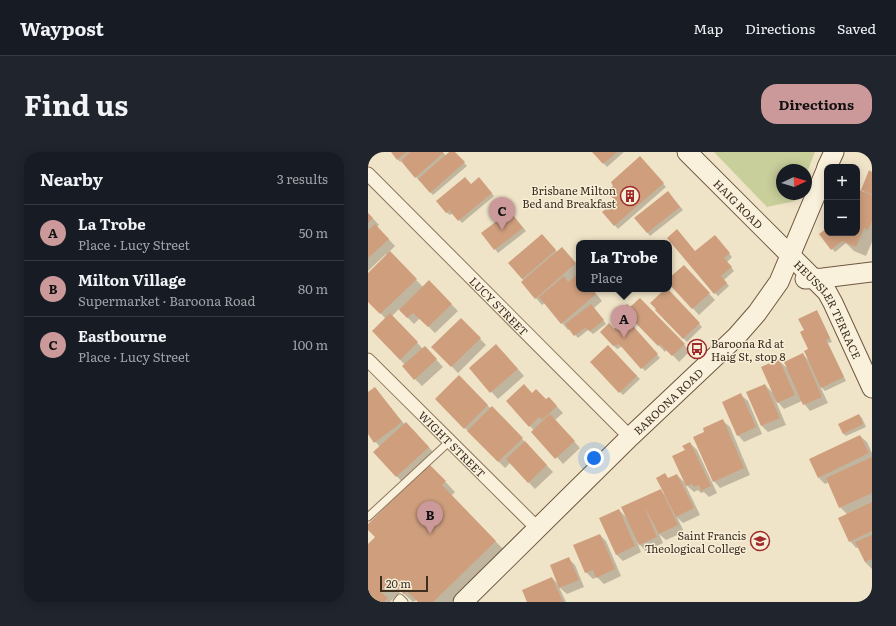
<!DOCTYPE html>
<meta charset="utf-8">
<style>
:root{--surface:#171b24;--page:#20242c;--text:#f1f3f6;--muted:#9ea1a6;--line:#363941;--accent:#cc999b}
body{margin:0;font-family:Literata,serif;background:var(--page);color:var(--text)}
.controls{position:absolute;right:12px;top:12px;display:grid;overflow:hidden;border-radius:8px;box-shadow:0 2px 10px #0003}
.controls button{width:36px;height:36px;display:grid;place-items:center;padding:0;border:0;border-bottom:1px solid var(--line);background:var(--surface);color:var(--text);font:20px sans-serif}
.compass{position:absolute;left:408px;top:12px;width:36px;height:36px;border-radius:50%;background:var(--surface);box-shadow:0 2px 10px #0003;rotate:86deg}
.scale{position:absolute;left:12px;bottom:10px;width:48px;box-sizing:border-box;padding-left:4px;border:2px solid #3d2e20;border-top:0;font-size:11px;line-height:14px;white-space:nowrap;color:#3d2e20;-webkit-text-stroke:3px #f7eed8;paint-order:stroke}
.you{position:absolute;left:226px;top:306px;width:14px;height:14px;margin:-10px;border:3px solid #fff;border-radius:50%;background:#1a73e8;box-shadow:0 0 0 6px #1a73e833}
.badge{display:grid;place-items:center;width:26px;height:26px;border-radius:50%;background:var(--accent);color:#111;font-size:13px;font-weight:700}
.pin{position:absolute;translate:-50% -33px;filter:drop-shadow(0 1px 2px #0008)}
.pin::after{content:'';position:absolute;top:21px;width:14px;height:12px;background:inherit;clip-path:polygon(0 0,100% 0,50% 100%)}
.popup{position:absolute;left:208px;top:88px;width:96px;height:52px;box-sizing:border-box;display:grid;place-content:center;border-radius:8px;background:var(--surface);filter:drop-shadow(0 1px 3px #0005);font-size:13px;white-space:nowrap;color:var(--muted)}
.popup b{font-size:15px;color:var(--text)}
.popup::after{content:'';position:absolute;left:50%;top:100%;margin-left:-8px;border:8px solid transparent;border-top-color:var(--surface)}
.list{margin:0;padding:0;list-style:none}
h2{display:flex;justify-content:space-between;align-items:center;height:52px;margin:0;padding:0 16px;font-size:17px}
h2 small{font-size:13px;font-weight:400;color:var(--muted)}
.list li{display:grid;grid-template-columns:26px 1fr auto;gap:12px;align-items:center;box-sizing:border-box;height:56px;padding:0 16px;border-top:1px solid var(--line)}
.list b{display:block;font-size:15px;white-space:nowrap}
.list p{margin:0;font-size:13px;white-space:nowrap;color:var(--muted)}
.list em{font-size:13px;font-style:normal;color:var(--muted)}
.map{position:relative;flex:none;width:504px;height:450px;overflow:hidden;border-radius:16px}
header{display:flex;align-items:center;gap:24px;box-sizing:border-box;height:56px;padding:0 20px;background:var(--surface);border-bottom:1px solid var(--line)}
header strong{font-size:19px}
nav{display:flex;gap:22px;margin-inline-start:auto;font-size:14px}
.intro{display:flex;align-items:center;justify-content:space-between;box-sizing:border-box;height:96px;padding:0 24px}
h1{margin:0;font-size:28px}
.button{padding:10px 18px;border-radius:16px;background:var(--accent);color:#111;font-size:14px;font-weight:700}
main{display:flex;gap:24px;padding:0 24px}
aside{flex:1;background:var(--surface);border-radius:16px;box-shadow:0 2px 10px #0003}
.map>svg:first-child{display:block}
.green{fill:#c9cf9b}
.shadow{fill:#0003}
.building{fill:#cf9f7d}
.lines{fill:none;stroke-linecap:round;stroke-linejoin:round}
.lane-casing{stroke:#8d765c;stroke-width:9}
.street-casing{stroke:#8d765c;stroke-width:15}
.secondary-casing{stroke:#6f573f;stroke-width:21}
.lane{stroke:#faf1dc;stroke-width:7}
.street{stroke:#faf1dc;stroke-width:13}
.secondary{stroke:#faf1dc;stroke-width:19}
.labels{text-anchor:middle;dominant-baseline:central;stroke-width:3;stroke-linejoin:round;paint-order:stroke}
.poi-label{font-size:11px;fill:#3d2e20;stroke:#f7eed8;text-anchor:end}
.street-label{font-size:11px;fill:#3d2e20;stroke:#f7eed8}
</style>
<header>
<strong>Waypost</strong>
<nav><a>Map</a><a>Directions</a><a>Saved</a></nav>
</header>
<div class="intro"><h1>Find us</h1><a class="button">Directions</a></div>
<main>
<aside>
<h2>Nearby<small>3 results</small></h2>
<ul class="list">
<li><span class="badge">A</span><div><b>La Trobe</b><p>Place · Lucy Street</p></div><em>50 m</em></li>
<li><span class="badge">B</span><div><b>Milton Village</b><p>Supermarket · Baroona Road</p></div><em>80 m</em></li>
<li><span class="badge">C</span><div><b>Eastbourne</b><p>Place · Lucy Street</p></div><em>100 m</em></li>
</ul>
</aside>
<div class="map">
<svg width="504" height="450" viewBox="0 0 504 450">
<rect width="100%" height="100%" fill="#f0e4c8"/>
<polygon class="green" points="346,0 447,0 438,23 438,18 414,18 414,42 430,42 427,49 399,55"/>
<g class="shadow">
<polygon points="24,0 75,0 78,4 83,0 86,0 99,14 65,43 48,25 34,8 32,10"/>
<polygon points="226,0 256,0 239,15"/>
<polygon points="275,9 298,35 250,77 235,60 249,49"/>
<polygon points="504,21 504,90 498,104 486,99 478,91 467,100 452,83 459,77 459,81 489,81 489,38 498,42 494,37"/>
<polygon points="114,30 126,44 94,71 85,61 82,63 78,60 103,33"/>
<polygon points="303,44 315,58 282,84 268,66"/>
<polygon points="142,60 158,79 130,101 115,81"/>
<polygon points="0,61 11,73 9,75 27,94 21,100 55,135 61,130 90,159 67,181 52,166 46,172 31,157 24,164 55,197 63,202 75,215 54,234 47,227 37,213 5,179 18,167 0,148 0,122 20,103 18,102 0,119"/>
<polygon points="350,87 364,105 359,110 366,119 356,128 361,134 350,144 347,141 328,101"/>
<polygon points="180,90 189,100 200,103 211,115 210,122 211,137 224,137 234,149 226,156 238,172 225,182 220,178 210,186 202,177 200,178 194,171 177,151 174,153 168,146 156,129 141,111"/>
<polygon points="322,121 347,148 331,163 301,130 301,128"/>
<polygon points="298,137 334,175 319,190 288,158"/>
<polygon points="272,147 322,199 311,210 299,197 297,200 256,157 263,156"/>
<polygon points="448,160 451,163 464,190 460,191 478,229 457,239 452,234 460,251 442,259 434,249 416,257 407,247 418,273 400,280 394,274 380,241 397,233 407,243 411,209 420,217 435,202 441,209 441,197 437,179"/>
<polygon points="93,167 118,193 90,221 65,195"/>
<polygon points="261,170 292,206 277,219 255,194 249,197 246,194 246,178"/>
<polygon points="240,194 272,227 255,243 223,210"/>
<polygon points="135,200 156,224 130,247 102,216"/>
<polygon points="91,224 123,257 131,262 185,320 167,337 142,311 137,316 68,247"/>
<polygon points="7,236 37,273 45,278 67,302 35,331 7,300 12,295 0,281 0,241"/>
<polygon points="164,242 178,249 181,246 195,261 187,268 212,296 195,312 162,274"/>
<polygon points="373,243 380,249 394,282 376,290 370,283"/>
<polygon points="491,263 494,266 498,275 478,284 475,281"/>
<polygon points="355,269 362,275 382,323 352,336 346,329 337,280"/>
<polygon points="492,284 499,290 504,301 504,417 497,410 491,395 488,396 482,389 480,363 472,355 461,330 457,332 451,326"/>
<polygon points="322,291 329,298 349,341 341,345 336,340 333,341 330,338 326,340 317,332 332,363 315,371 309,365 316,380 298,388 291,382 295,391 278,399 269,390 273,400 255,409 248,402 251,358 260,367 292,338 297,343 297,323 301,327 309,323 318,332 318,299"/>
<polygon points="71,323 87,340 83,344 137,399 84,450 51,450 49,448 45,450 33,439 22,450 0,450 0,393 8,385 0,377 0,373"/>
<polygon points="232,383 238,389 253,424 236,432 229,425 225,427 218,420"/>
<polygon points="200,406 207,413 216,435 199,442 191,435 198,450 160,450 184,426 191,433"/>
</g>
<g class="building">
<polygon points="23,0 39,0 29,8"/>
<polygon points="42,0 75,0 75,1 47,26 33,9"/>
<polygon points="81,0 87,0 97,10 62,41 50,27"/>
<polygon points="224,0 249,0 235,12"/>
<polygon points="272,4 296,31 246,74 234,60 247,49 239,39 245,34 243,30"/>
<polygon points="501,18 504,20 504,42 493,38"/>
<polygon points="97,25 103,32 111,25 124,41 90,69 81,58 78,61 68,49"/>
<polygon points="489,37 504,43 504,69 500,78 496,76 488,95 474,89 463,98 451,82 459,76 459,81 489,81"/>
<polygon points="300,39 312,55 279,81 266,66"/>
<polygon points="142,59 155,76 126,98 113,81"/>
<polygon points="0,61 5,66 0,71"/>
<polygon points="7,72 21,87 0,106 0,78"/>
<polygon points="309,77 327,99 347,83 362,101 356,106 364,115 353,124 359,131 346,142 299,86"/>
<polygon points="174,82 188,98 154,127 140,111"/>
<polygon points="194,95 208,111 167,147 153,130"/>
<polygon points="22,99 49,127 12,162 0,150 0,121"/>
<polygon points="316,113 342,141 324,157 301,132 301,126"/>
<polygon points="211,121 211,137 224,137 228,142 193,172 171,145 196,124 200,130"/>
<polygon points="61,128 84,152 60,175 45,161 39,166 31,158"/>
<polygon points="297,137 300,137 332,171 315,187 287,158 288,157 282,151"/>
<polygon points="272,146 317,192 304,204 292,192 290,194 254,157 259,152 262,155"/>
<polygon points="223,152 236,168 222,179 217,176 206,184 197,172"/>
<polygon points="449,158 462,186 458,188 476,225 453,236 436,199 440,197 432,180 436,178 430,167"/>
<polygon points="22,161 50,190 32,208 4,179"/>
<polygon points="93,166 113,186 83,215 63,195"/>
<polygon points="258,166 290,202 273,217 251,192 245,194 232,180 241,171 246,177"/>
<polygon points="128,192 150,217 122,241 101,216"/>
<polygon points="240,193 269,224 251,241 222,210"/>
<polygon points="57,194 69,207 46,228 34,214"/>
<polygon points="435,201 454,245 435,253 416,210"/>
<polygon points="411,207 427,243 409,251 393,215"/>
<polygon points="91,223 120,253 96,277 67,247"/>
<polygon points="156,232 164,241 168,237 178,247 181,245 189,254 174,268 171,265 161,275 138,249"/>
<polygon points="397,232 412,266 393,274 378,240"/>
<polygon points="7,235 34,270 6,291 0,282 0,240"/>
<polygon points="373,241 388,275 369,284 354,250"/>
<polygon points="124,254 155,286 130,310 99,279"/>
<polygon points="182,262 207,289 187,307 163,280"/>
<polygon points="491,262 495,272 475,282 470,272"/>
<polygon points="355,267 376,316 345,330 325,285 336,280 335,276"/>
<polygon points="38,270 61,295 28,325 5,300"/>
<polygon points="492,283 501,301 450,326 441,307"/>
<polygon points="157,289 179,313 160,331 138,307"/>
<polygon points="322,290 343,334 333,339 331,333 326,335 324,332 318,334 304,304 317,298 314,294"/>
<polygon points="504,305 504,341 471,356 458,326"/>
<polygon points="61,312 78,329 74,333 128,389 65,450 50,450 39,439 36,442 23,430 13,440 20,446 16,450 0,450 0,392 7,385 0,378 0,372"/>
<polygon points="297,321 300,326 309,322 326,356 308,365 288,326"/>
<polygon points="293,337 310,373 291,382 276,354 289,385 271,393 253,355"/>
<polygon points="504,350 504,379 481,390 470,366"/>
<polygon points="251,357 267,394 248,403 231,366"/>
<polygon points="232,382 247,417 228,426 225,418 217,421 205,393"/>
<polygon points="504,383 504,407 497,410 487,390"/>
<polygon points="201,405 211,428 191,436 182,413"/>
<polygon points="184,425 195,450 159,450 154,438"/>
</g>
<g class="lines">
<g class="lane-casing">
<g id="lane">
<polyline points="0,365 82,289"/>
<polyline points="29,450 32,446 36,450"/>
</g>
</g>
<g class="street-casing">
<g id="street">
<path id="s1" d="M0,22L262,285"/>
<path id="s2" d="M0,208L169,376"/>
</g>
</g>
<g class="secondary-casing">
<g id="secondary">
<path id="s3" d="M319,0L459,140L465,151L504,236"/>
<polyline points="459,15 466,0"/>
<polyline points="437,127 455,126 504,120"/>
<path id="s4" d="M95,450L262,285L368,185L389,161L411,130L459,16"/>
</g>
</g>
<use href="#lane" class="lane"/>
<use href="#street" class="street"/>
<use href="#secondary" class="secondary"/>
</g>
<defs>
<g id="building-ring" transform="scale(1)"><circle r="9.5" fill="#f7eed8" stroke="#9e2a2b" stroke-width="1.5"/><path d="M-4-6H4V6H1V3H-1V6H-4ZM-2.5-4.3h1.7v1.8h-1.7ZM.8-4.3h1.7v1.8H.8ZM-2.5-1h1.7V.8h-1.7ZM.8-1h1.7V.8H.8Z" fill="#9e2a2b"/></g>
<g id="bus-ring" transform="scale(1)"><circle r="9.5" fill="#f7eed8" stroke="#9e2a2b" stroke-width="1.5"/><path d="M-5-6H5V4H4V6H2V4H-2V6H-4V4H-5ZM-3.5-4V0h7V-4ZM-3.5 1.2v1.5H-2V1.2ZM2 1.2v1.5H3.5V1.2Z" fill="#9e2a2b"/></g>
<g id="university-ring" transform="scale(1)"><circle r="9.5" fill="#f7eed8" stroke="#9e2a2b" stroke-width="1.5"/><path d="M0-5L7-2L0 1L-7-2ZM-4 1L0 2.5L4 1V4Q0 6-4 4Z" fill="#9e2a2b"/></g>
</defs>
<g fill-rule="evenodd">
<use href="#building-ring" x="262" y="44"/>
<use href="#bus-ring" x="329" y="197"/>
<use href="#university-ring" x="392" y="389"/>
</g>
<g class="labels">
<g class="poi-label">
<text x="248" y="38">Brisbane Milton<tspan x="248" dy="13">Bed and Breakfast</tspan></text>
<text x="343" y="191" text-anchor="start">Baroona Rd at<tspan x="343" dy="13">Haig St, stop 8</tspan></text>
<text x="378" y="383">Saint Francis<tspan x="378" dy="13">Theological College</tspan></text>
</g>
<g class="street-label">
<text stroke="none"><textPath href="#s3" startOffset="73">HAIG ROAD</textPath></text>
<text stroke="none"><textPath href="#s1" startOffset="186">LUCY STREET</textPath></text>
<text stroke="none"><textPath href="#s3" startOffset="213">HEUSSLER TERRACE</textPath></text>
<text stroke="none"><textPath href="#s4" startOffset="287">BAROONA ROAD</textPath></text>
<text stroke="none"><textPath href="#s2" startOffset="119">WIGHT STREET</textPath></text>
</g>
</g>
</svg>
<div class="controls">
<button>+</button>
<button>−</button>
</div>
<svg class="compass" viewBox="-18 -18 36 36"><path d="M0-13l5 13h-10z" fill="#e53935"/><path d="M0 13l5-13h-10z" fill="#9ea1a6"/></svg>
<div class="scale">20 m</div>
<div class="you"></div>
<div class="pin badge" style="left:256px;top:186px">A</div>
<div class="popup"><b>La Trobe</b>Place</div>
<div class="pin badge" style="left:62px;top:382px">B</div>
<div class="pin badge" style="left:134px;top:78px">C</div>
</div>
</main>
